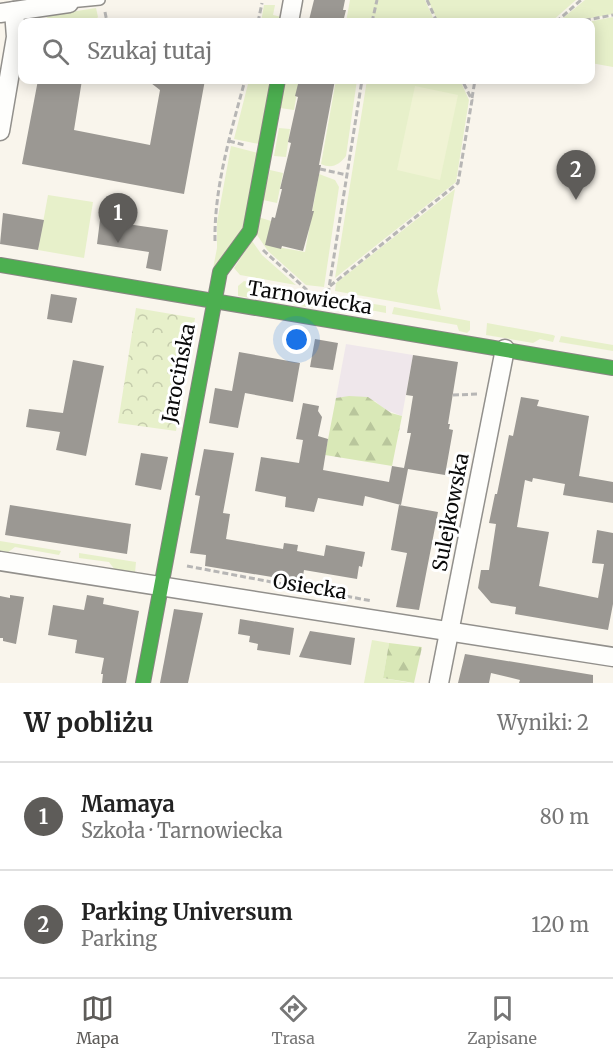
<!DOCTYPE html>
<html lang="pl">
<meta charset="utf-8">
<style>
:root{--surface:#fff;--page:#f6f6f6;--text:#222;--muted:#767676;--line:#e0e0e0;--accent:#5e5c59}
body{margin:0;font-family:Merriweather,serif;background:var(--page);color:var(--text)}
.you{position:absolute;left:297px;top:340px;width:21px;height:21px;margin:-15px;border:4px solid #fff;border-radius:50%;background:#1a73e8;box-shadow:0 0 0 9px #1a73e833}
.badge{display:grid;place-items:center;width:39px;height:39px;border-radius:50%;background:var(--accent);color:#fff;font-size:20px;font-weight:700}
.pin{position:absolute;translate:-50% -50px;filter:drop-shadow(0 2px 3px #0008)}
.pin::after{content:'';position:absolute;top:32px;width:21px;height:18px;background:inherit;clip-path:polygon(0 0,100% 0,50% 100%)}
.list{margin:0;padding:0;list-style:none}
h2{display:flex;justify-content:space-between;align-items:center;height:78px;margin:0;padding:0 24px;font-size:26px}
h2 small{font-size:20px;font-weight:400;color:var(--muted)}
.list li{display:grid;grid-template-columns:39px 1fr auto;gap:18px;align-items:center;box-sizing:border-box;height:108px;padding:0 24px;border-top:2px solid var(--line)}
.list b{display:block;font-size:22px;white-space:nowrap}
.list p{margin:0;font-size:20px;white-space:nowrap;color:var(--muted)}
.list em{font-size:20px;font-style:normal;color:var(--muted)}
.icon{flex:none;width:33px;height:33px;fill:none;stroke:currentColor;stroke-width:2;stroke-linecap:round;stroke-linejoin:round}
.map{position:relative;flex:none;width:613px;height:683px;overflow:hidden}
.search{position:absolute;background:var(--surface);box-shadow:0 3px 15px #0003;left:18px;right:18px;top:18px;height:66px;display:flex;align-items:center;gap:15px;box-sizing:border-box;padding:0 21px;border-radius:12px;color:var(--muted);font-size:22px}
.sheet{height:294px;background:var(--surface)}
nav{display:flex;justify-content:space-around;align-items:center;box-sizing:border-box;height:84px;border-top:2px solid var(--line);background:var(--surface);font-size:16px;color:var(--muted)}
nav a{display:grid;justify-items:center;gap:3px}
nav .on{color:var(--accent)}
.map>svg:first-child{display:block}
.industrial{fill:#efe7eb}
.grass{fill:#e7f0ca}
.forest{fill:url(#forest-firs)}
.park{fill:url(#park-crowns)}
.pitch{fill:#f0f3d4}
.building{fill:#9b9893}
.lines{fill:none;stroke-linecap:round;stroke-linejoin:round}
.lane-casing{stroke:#92908c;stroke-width:12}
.street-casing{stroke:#92908c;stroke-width:21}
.fast-casing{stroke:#888682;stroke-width:16}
.path{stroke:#b7b6b5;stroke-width:3;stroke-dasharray:6 3;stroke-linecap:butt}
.lane{stroke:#fefefc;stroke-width:9}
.street{stroke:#fefefc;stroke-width:18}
.fast{stroke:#4caf50;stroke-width:14}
.labels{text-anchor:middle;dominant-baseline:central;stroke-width:6;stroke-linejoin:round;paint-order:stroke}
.street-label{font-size:20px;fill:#0a0a0a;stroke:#fff}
</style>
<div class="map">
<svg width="613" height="683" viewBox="0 0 613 683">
<defs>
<pattern id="forest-firs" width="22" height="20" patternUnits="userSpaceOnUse" patternTransform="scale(1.5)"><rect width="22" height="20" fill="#d9e8b7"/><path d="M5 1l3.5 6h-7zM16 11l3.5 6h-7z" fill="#b9c69c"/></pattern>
<pattern id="park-crowns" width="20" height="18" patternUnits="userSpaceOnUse" patternTransform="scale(1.5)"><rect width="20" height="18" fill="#e7f0ca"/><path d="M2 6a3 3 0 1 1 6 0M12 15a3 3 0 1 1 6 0" fill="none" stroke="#c5ccac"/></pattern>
</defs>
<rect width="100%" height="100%" fill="#f9f5ec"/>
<polygon class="industrial" points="346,344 413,355 402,416 384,409 375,401 336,398"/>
<g class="grass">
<polygon points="350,0 425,0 435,22 346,22"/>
<polygon points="428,0 576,0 551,22 438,22"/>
<polygon points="585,0 613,0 613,14 570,22 558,22"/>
<polygon points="264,5 275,5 273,15 282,17 281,22 261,22"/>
<polygon points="96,8 98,17 94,22 40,22 51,15"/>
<polygon points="613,17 613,67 591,63 590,22 588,22"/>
<polygon points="249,80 271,80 259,144 234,139"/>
<polygon points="284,80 299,81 294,110 280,108"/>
<path d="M336,80H357L346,156C339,165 332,169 321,164Z"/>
<polygon points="367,80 460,80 469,100 456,182 335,278"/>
<polygon points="279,128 290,129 286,157 274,156"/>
<polygon points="231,146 258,153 244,228 212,274 217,248 217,222"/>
<polygon points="270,170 283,173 277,203 263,200"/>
<polygon points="319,174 335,180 339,187 324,287 306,285 268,251 255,232 258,217 271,221 267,245 305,252"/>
<polygon points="455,189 437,291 441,310 335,291 336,283"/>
<polygon points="48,195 93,202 84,258 38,250"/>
<polygon points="252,241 262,255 296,285 240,275 234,268"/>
<polygon points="244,281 323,296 322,302 312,308 238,296 238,286"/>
<polygon points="332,297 386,306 386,313 332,303"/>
<polygon points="394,307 470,321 470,330 467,333 459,331 457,325 392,314"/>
<polygon points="487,323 553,335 555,336 553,342 540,339 533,343 486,335"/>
<polygon points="561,336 613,345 613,351 559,342"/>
<polygon points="0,541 61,551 59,555 15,547 7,553 0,551"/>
<polygon points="79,553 136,562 135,573 115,570 109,562 79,558"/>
<polygon points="372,640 389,643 383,678 411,683 364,683"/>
</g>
<g class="forest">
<polygon points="349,396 368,397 391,413 402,416 392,466 325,455 336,398"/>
<polygon points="389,643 422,647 414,683 383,678"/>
</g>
<polygon class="park" points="136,308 195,318 176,431 118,423"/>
<polygon class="pitch" points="415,86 458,95 440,180 397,170"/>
<g class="building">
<polygon points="314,0 345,0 343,10 346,10 343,22 311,22 311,20 309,20"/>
<polygon points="38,80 82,80 74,130 150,145 160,90 147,80 205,80 184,194 22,164"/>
<polygon points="299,80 335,80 322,149 319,165 321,165 315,195 312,211 314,211 303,251 282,246 281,249 265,245 272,217 275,218 282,189 280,189 291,143 288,142 298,97 295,96"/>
<polygon points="3,213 44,220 38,250 0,244"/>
<polygon points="100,220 168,230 161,271 146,268 149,252 97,244"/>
<polygon points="51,294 77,298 72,323 47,319"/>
<polygon points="315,339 338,343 333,370 310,367"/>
<polygon points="239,352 300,363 293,402 245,393 238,428 209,423 215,388 232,391"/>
<polygon points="413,355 458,362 448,424 450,424 449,429 453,430 445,475 408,469 401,505 365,496 363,506 318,498 314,512 285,507 286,497 255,491 261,457 299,463 303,440 296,439 303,403 319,406 318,411 322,417 318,436 328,439 323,470 389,482 392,466 404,468 411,433 407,433 413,396 406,395"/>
<polygon points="73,360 104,366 86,456 56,450 60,432 26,427 29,409 63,413"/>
<polygon points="521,397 539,400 537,406 589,416 579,476 613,482 613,503 563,495 565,484 533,478 532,482 525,480 517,527 549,532 539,586 598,598 604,564 592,563 597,530 613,533 613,604 608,630 515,614 516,607 491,603 478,588 481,570 489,570 496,524 489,523 495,494 497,494 509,435 513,436"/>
<polygon points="204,449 234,453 223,513 230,514 226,539 283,549 284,543 298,545 297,551 324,556 326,545 365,552 362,567 359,566 357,579 304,570 302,582 205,566 206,555 190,553 200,496 195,495"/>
<polygon points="141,453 168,457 161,490 135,485"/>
<polygon points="10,505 131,524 127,554 5,535"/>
<polygon points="399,505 438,512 419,610 396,607 407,553 391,550"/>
<polygon points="10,595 24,597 16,644 3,641 3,638 0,638 0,596 10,598"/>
<polygon points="87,595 104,598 103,604 139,611 126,683 102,683 103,674 101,674 104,658 75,653 77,640 48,635 53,605 84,610"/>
<polygon points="174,609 203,613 188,683 160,683"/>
<polygon points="240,619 294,628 290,655 257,650 258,644 249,642 250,636 238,634"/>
<polygon points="310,631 355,638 351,665 299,657"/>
<polygon points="465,654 593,675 593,683 519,683 520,680 491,673 489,683 458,683"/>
</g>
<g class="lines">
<g class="lane-casing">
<polyline id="lane" points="69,3 100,0"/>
</g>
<g class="street-casing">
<g id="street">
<polyline points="0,13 69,3 70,0"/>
<polyline points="289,22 293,0"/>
<polyline points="0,131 16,37 14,11"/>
<polyline points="0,561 613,657"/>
<polyline points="439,683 505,349"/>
</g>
</g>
<g class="fast-casing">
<g id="fast">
<polyline points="0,265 613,368"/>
<polyline points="143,683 220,272 250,231 278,80"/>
</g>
</g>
<g class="path">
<polyline points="427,0 437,22"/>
<polyline points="105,12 107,22"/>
<polyline points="258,22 262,3"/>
<polyline points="372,22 377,0"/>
<polyline points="556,22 581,0"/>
<polyline points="576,22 613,15"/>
<polyline points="472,98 475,80"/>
<polyline points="229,141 244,145"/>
<polyline points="320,169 347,175"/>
<path d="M215,241C214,187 231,132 245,80"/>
<polyline points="263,250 307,290"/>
<polyline points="330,286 458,183 472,100 462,80"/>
<polyline points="328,294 362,80"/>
<polyline points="453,395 478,394"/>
<polyline points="187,566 372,601"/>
</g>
<use href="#lane" class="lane"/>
<use href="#street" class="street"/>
<use href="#fast" class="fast"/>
</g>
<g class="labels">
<g class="street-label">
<text transform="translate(310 297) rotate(9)">Tarnowiecka</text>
<text transform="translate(178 373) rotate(-79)">Jarocińska</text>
<text transform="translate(450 512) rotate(-79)">Sulejkowska</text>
<text transform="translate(310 586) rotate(9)">Osiecka</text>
</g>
</g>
</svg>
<div class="you"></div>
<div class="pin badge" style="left:118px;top:243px">1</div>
<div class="pin badge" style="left:576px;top:200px">2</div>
<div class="search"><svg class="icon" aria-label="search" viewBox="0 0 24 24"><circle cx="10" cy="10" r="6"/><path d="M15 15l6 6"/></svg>Szukaj tutaj</div>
</div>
<section class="sheet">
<h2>W pobliżu<small>Wyniki: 2</small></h2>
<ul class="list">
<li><span class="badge">1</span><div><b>Mamaya</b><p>Szkoła · Tarnowiecka</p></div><em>80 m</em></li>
<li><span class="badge">2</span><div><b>Parking Universum</b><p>Parking</p></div><em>120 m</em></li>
</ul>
</section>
<nav>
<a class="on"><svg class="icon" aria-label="map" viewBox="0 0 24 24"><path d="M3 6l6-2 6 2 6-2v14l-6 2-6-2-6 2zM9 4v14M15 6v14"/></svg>Mapa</a>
<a><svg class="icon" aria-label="directions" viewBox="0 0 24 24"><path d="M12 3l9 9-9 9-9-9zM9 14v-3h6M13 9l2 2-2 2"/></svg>Trasa</a>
<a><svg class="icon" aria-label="saved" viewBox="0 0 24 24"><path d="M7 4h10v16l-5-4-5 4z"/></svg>Zapisane</a>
</nav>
